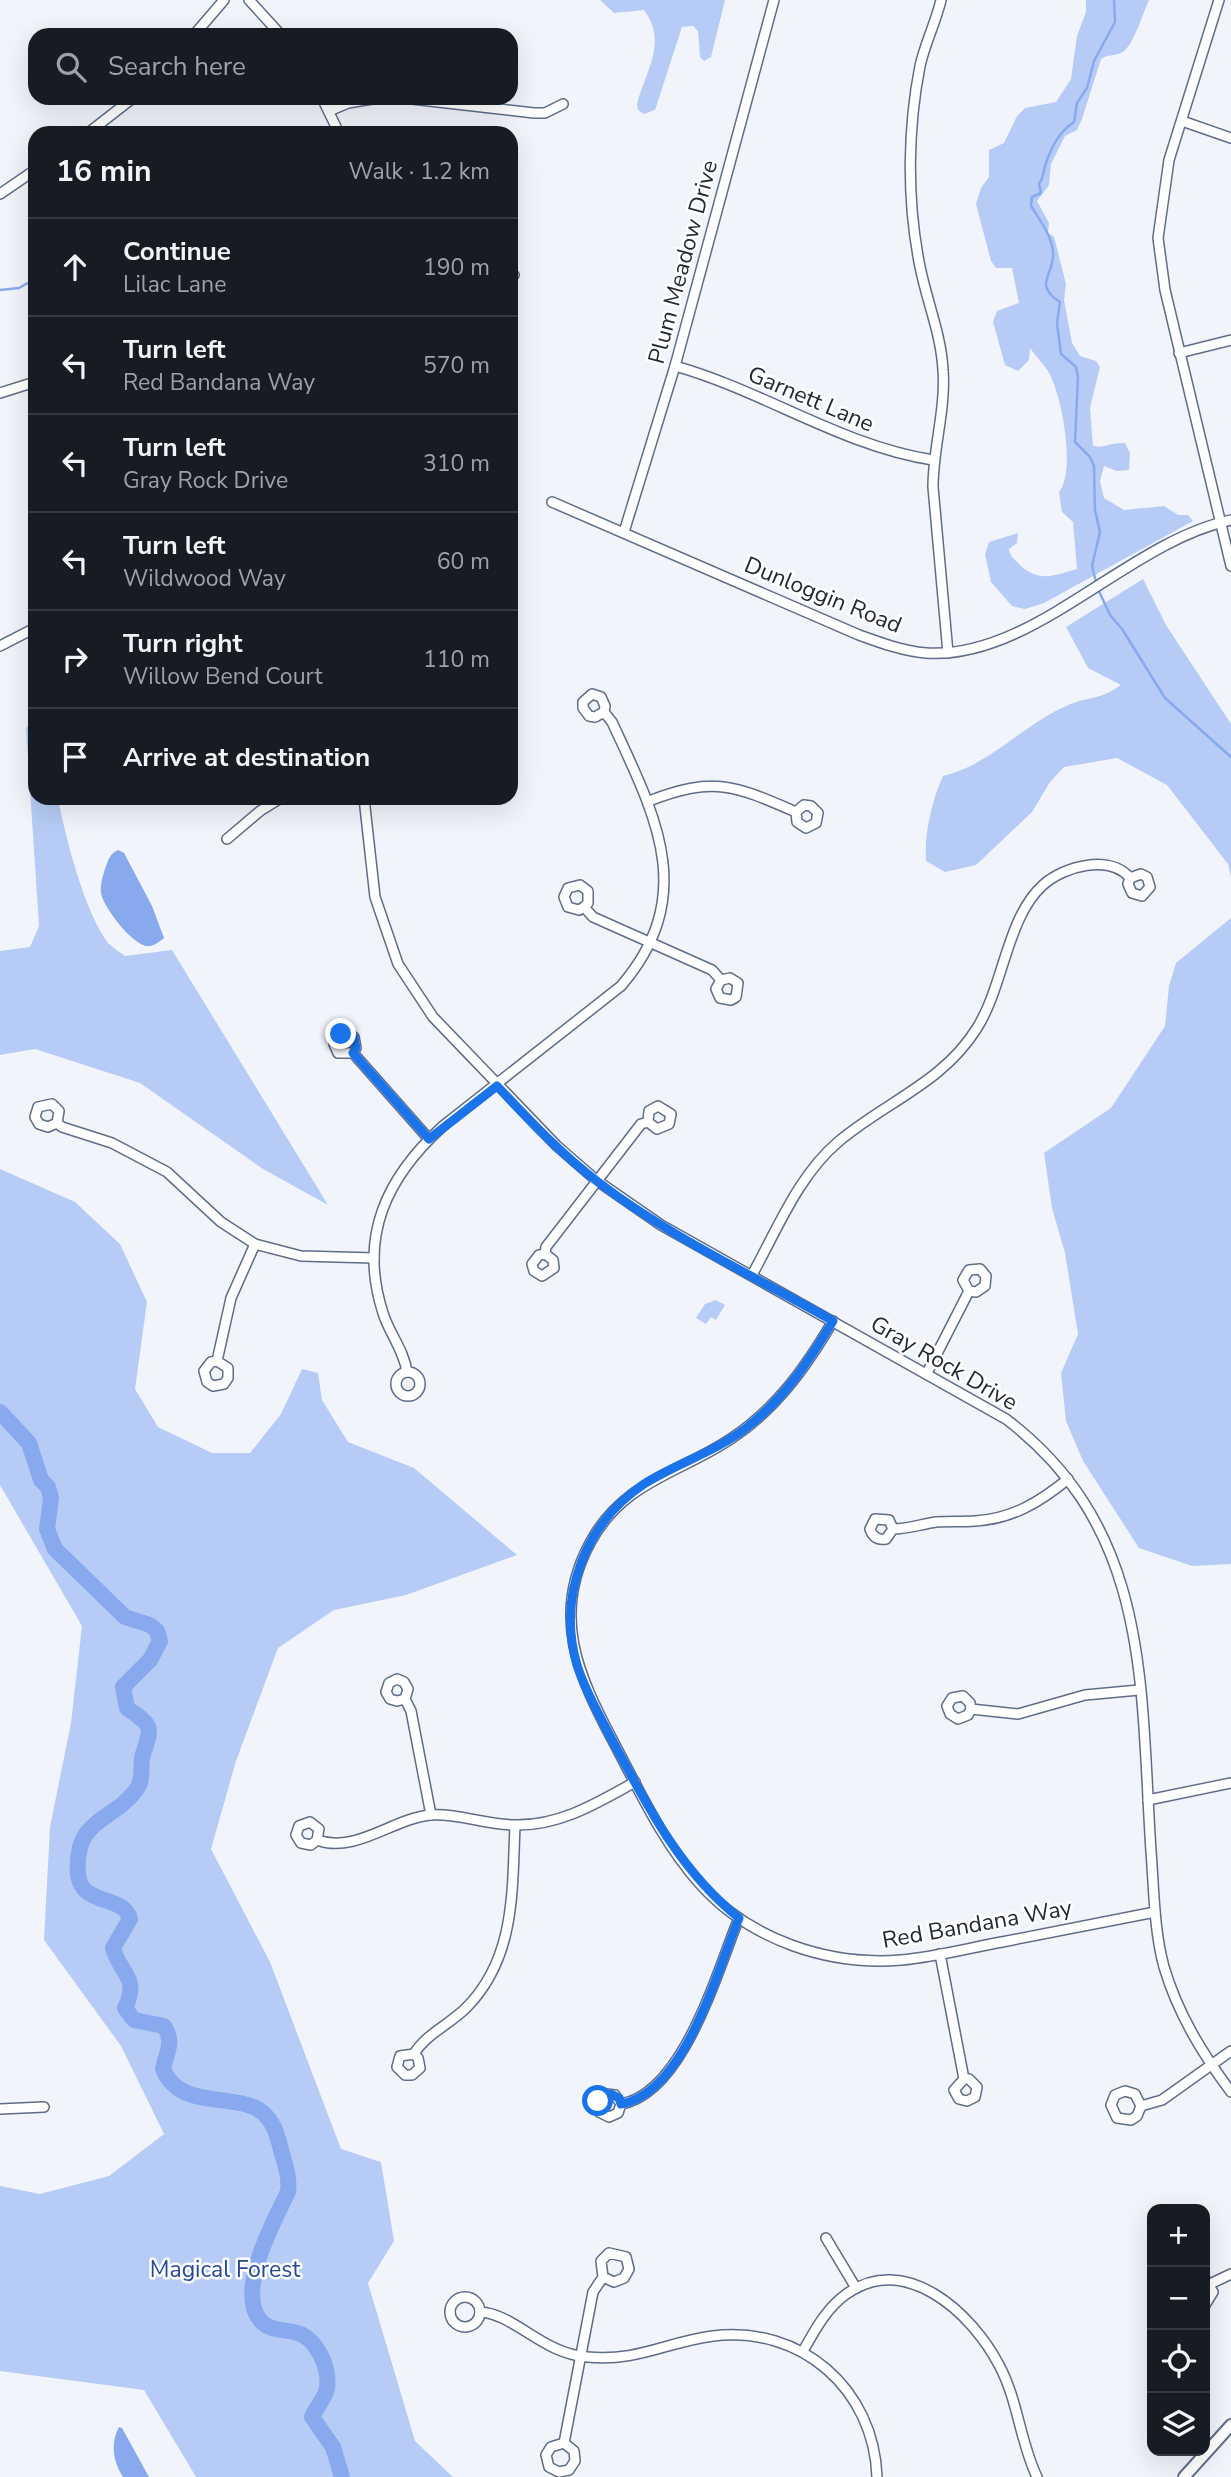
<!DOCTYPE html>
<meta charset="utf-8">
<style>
:root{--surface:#171b24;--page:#242831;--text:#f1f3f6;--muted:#9ea1a6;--line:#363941}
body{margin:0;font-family:"Nunito Sans",sans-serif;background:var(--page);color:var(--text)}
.controls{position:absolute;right:21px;bottom:21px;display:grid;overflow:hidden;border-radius:14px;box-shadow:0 7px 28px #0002}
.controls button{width:63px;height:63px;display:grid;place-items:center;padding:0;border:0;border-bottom:2px solid var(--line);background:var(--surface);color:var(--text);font:35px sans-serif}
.stop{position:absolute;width:21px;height:21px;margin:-16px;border:5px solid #1a73e8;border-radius:50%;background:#fff}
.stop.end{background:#1a73e8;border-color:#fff;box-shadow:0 2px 7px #0008}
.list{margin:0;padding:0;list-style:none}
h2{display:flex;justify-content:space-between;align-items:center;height:91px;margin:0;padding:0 28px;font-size:30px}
h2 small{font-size:23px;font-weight:400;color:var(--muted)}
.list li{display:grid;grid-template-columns:46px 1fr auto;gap:21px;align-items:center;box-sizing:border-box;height:98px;padding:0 28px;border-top:2px solid var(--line)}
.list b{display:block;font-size:26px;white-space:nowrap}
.list p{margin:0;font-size:23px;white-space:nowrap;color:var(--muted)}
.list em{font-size:23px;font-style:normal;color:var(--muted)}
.icon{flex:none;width:38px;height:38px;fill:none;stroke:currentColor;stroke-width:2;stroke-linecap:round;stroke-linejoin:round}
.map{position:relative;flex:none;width:1231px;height:2477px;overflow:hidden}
.search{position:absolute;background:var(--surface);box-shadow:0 7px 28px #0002;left:28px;top:28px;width:490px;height:77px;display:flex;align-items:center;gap:18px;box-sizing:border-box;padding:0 24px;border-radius:21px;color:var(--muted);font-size:26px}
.panel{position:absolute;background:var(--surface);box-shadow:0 7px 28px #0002;left:28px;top:126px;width:490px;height:679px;border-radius:21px}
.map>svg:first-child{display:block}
.green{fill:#b6ccf6}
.water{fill:#88a9ed}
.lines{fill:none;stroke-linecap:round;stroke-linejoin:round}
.stream{stroke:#88a9ed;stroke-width:2.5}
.river{stroke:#88a9ed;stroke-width:16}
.minor-casing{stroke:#5f6d89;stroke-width:12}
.tertiary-casing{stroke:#5f6d89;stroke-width:14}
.minor{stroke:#fff;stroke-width:9}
.tertiary{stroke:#fff;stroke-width:10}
.route{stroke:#1a73e8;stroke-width:9}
.labels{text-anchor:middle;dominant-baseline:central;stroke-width:5;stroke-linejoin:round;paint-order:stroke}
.street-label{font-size:23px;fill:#232935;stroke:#fff}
.park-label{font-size:23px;fill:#264897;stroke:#fff}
</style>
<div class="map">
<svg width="1231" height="2477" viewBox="0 0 1231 2477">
<rect width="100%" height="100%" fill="#f1f4fb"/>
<g class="green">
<path d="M600,0H725L711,57L704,61L700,57L698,31L693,26L682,27L655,110L644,114L638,110L637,104C646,70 668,42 644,10L614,13Z"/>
<path d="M1086,0H1149C1143,13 1133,46 1123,52C1116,56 1108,54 1101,59L1082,119L1077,130L1065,136L1051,164L1049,185L1037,201L1049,223L1048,233L1054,237L1066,284L1064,300L1072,343L1080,356L1096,361L1100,367L1090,408L1093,446C1104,448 1113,442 1125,443L1130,453L1129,470L1117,471L1104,466L1100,481L1104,498L1124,510L1164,506L1178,515H1188L1193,521L1044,603L1025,609L1012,606L991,582L985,554L989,542L1018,533L1017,543L1009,549C1010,556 1013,558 1018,563C1037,583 1053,576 1077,569L1073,522L1062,512L1059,492C1076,472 1062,396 1049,373C1045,365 1036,357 1030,348L1029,360L1018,371L1005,365L993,322L997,311L1019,303L1012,268H996L991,261L976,204L981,188L989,177V150L1004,143L1017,116L1025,108L1056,102L1071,79L1077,36L1086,12Z"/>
<path d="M1143,579L1166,625L1231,724V877L1228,864L1167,785L1117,758L1064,767L1050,782L1032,812L976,865L945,872L926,861C924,834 932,800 943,776C988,766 1023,725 1066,706C1087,696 1099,701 1121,685L1088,668L1066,627Z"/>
<path d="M34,720L35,798H58C65,836 85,913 108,943C113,948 120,952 125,956L172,950L328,1205L263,1169L140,1083L35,1049L0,1055V951L30,947L39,926L26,728Z"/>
<polygon points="1231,918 1231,1564 1192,1566 1139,1548 1083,1461 1066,1421 1061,1373 1078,1334 1065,1253 1052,1208 1044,1153 1111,1108 1165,1026 1169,986 1176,963"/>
<polygon points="0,1169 75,1202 120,1244 147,1302 135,1389 158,1427 212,1453 250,1453 281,1414 302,1369 318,1373 322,1400 348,1442 414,1468 517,1555 406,1595 334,1610 278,1648 236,1761 211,1849 270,1962 341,2149 381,2162 394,2241 368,2283 415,2441 453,2477 196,2477 144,2390 0,2371 0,2186 40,2194 109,2176 164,2134 121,2046 44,1940 50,1827 71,1723 82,1626 0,1485"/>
<polygon points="716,1300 725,1305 716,1320 711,1317 706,1324 696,1318 705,1304"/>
</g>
<g class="water">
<path d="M118,850L124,853L152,906L164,938C160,941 156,945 150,946C135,949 103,907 101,893C100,884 103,875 106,866C109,858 110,854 118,850Z"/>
<path d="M119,2427L122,2428L149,2477H123C113,2461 110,2444 119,2427Z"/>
</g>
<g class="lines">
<g class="stream">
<polyline points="0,290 19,288 35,279"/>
<path d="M1096,582L1092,566L1100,532L1095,510L1094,466L1090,457L1075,442L1078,377L1076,367L1061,354L1057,323L1060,302C1032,284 1055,275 1053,252C1052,236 1039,219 1031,206L1032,197L1041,193L1039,184C1044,177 1043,171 1046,163C1052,146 1059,132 1074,122L1077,103L1087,88L1094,61L1115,22L1114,0"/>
<polyline points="1098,589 1110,615 1122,629 1165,698 1231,757"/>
</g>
<path class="river" d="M0,1412L29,1443L41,1480L48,1487L51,1498L47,1529L55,1549L125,1617L150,1625L157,1631L160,1641L150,1660L123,1687L127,1708C152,1726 153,1725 143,1754C139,1767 145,1778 136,1790C112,1823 74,1817 78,1874C81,1907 124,1894 130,1919L113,1948C120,1974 140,1977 125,2008L134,2020L164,2026C175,2043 166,2052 163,2069C181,2114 243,2089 266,2116C275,2125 278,2138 281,2150C285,2164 290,2178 288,2192C274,2220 236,2291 260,2320C269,2331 281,2329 294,2332C316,2336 330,2367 327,2388C325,2399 316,2407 312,2417L333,2447L342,2477"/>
<g class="minor-casing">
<g id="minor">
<polyline points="249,0 281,35"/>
<path d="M941,0C936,22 925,43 920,66C908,127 907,195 918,256C924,295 941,331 943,370C946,409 933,448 933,487L948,653"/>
<polyline points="1219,0 1169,160 1158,238 1165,290 1231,566"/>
<polyline points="194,35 224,0"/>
<polyline points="322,98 339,133"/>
<polyline points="403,98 534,113 545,113 563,104"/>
<polyline points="329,111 348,103 378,98"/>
<polyline points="1182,121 1231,138"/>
<polyline points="88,133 133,98"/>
<polyline points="0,194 35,170"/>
<polyline points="511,276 514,275"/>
<polyline points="1179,353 1231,340"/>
<path d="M675,366C764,391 842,446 933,460"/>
<polyline points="0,393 35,382"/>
<path d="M552,502L859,635C881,643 903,651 926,653C1033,660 1127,542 1231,520"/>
<polyline points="624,532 675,366 774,0"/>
<polyline points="0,646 35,628"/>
<path d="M364,798L375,897L398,964L433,1017L557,1146L596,1180L661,1225L1006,1419C1152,1530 1140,1686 1151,1851C1154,1890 1154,1930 1164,1967C1178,2014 1202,2053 1231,2092"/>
<path d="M649,801C714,776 734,785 796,812L804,805L811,806L818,813L816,823L806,828L797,822L796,812"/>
<polyline points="227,839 260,811 281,798"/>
<polyline points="584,907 579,910 568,907 564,897 568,888 580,885 588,891 588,903 584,907 593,917 712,970 721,980 716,989 720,998 731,1000 736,997 738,983 730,978 721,980"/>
<polyline points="353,1053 338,1053 334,1044 336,1038 346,1033 354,1037 356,1048 353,1053 429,1139"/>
<polyline points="57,1123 48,1127 39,1124 35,1117 38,1107 52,1104 59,1111 57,1123 62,1127 112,1143 167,1172 221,1222 255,1244 301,1256 374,1258"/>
<polyline points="545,1254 539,1255 532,1264 534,1271 542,1276 554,1268 553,1260 545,1254 546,1247 641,1124 648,1122 657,1129 669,1124 671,1114 658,1106 649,1111 648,1122"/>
<path d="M752,1275C777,1230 798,1176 838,1142C885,1102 943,1083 977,1028C1004,985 1007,917 1043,885C1064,866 1110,854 1130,878L1128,884L1132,893L1142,896L1150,887L1147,877L1141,874L1130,878"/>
<path d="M833,1321C806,1367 777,1408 732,1438C679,1474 623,1481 590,1543C551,1615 578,1675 613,1741C639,1790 663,1843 700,1884C750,1940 828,1966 901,1960C935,1957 969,1948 1002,1942C1053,1932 1104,1922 1155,1912"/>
<polyline points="217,1361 228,1368 228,1378 224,1384 213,1386 207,1382 204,1371 211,1362 217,1361 231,1298 255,1244"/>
<path d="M407,1372C404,1350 389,1333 383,1313C358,1236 387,1177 443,1126L621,986C699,895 655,815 612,722L604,712L595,717L589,716L583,708V702L592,694L601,697L605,706L604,712"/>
<circle cx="408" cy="1384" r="12"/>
<polyline points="927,1373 969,1291 976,1292 985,1286 986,1276 980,1269 969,1270 963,1280 969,1291"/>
<path d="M893,1529L886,1539C878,1540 873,1538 870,1529L875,1519L889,1520L893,1529C908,1529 922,1524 936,1522C949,1521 962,1522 975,1521C1012,1519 1040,1502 1068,1479"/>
<polyline points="405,1699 408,1689 404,1682 397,1679 389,1683 386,1692 390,1699 397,1701 405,1699 411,1711 431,1815"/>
<polyline points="971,1709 968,1715 958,1719 950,1714 947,1706 952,1698 963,1696 970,1703 971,1709 1018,1714 1085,1695 1139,1690"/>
<polyline points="1148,1800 1231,1783"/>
<path d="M317,1840L311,1845L301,1843L296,1835L299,1826L310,1822L319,1829L317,1840C355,1854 392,1819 430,1815C459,1813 486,1825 515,1825C560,1826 597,1803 635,1782"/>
<polyline points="940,1954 964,2079 954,2090 959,2099 967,2101 975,2097 977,2087 969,2079 964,2079"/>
<path d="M414,2054L418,2058L420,2068L412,2075H405L397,2067L400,2056L414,2054C426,2034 450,2024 466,2008C516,1958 512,1890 515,1826"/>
<path d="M621,2104L618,2113L609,2117L599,2112L597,2106L606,2094L615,2095L621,2104C684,2093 717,1971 739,1918"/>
<polyline points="1141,2106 1135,2094 1125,2091 1115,2095 1111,2105 1117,2118 1131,2120 1137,2116 1141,2106 1162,2100 1231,2051"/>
<polyline points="0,2109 44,2107"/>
<polyline points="826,2238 856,2288"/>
<polyline points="1205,2279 1213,2292 1205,2305"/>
<polyline points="1210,2284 1231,2274"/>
<circle cx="465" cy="2312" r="15"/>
<path d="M480,2312C515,2314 541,2353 587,2357C638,2362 666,2342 713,2336C801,2325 874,2389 877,2477"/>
<path d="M803,2351C815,2330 826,2309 845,2295C905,2251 972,2313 999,2365C1018,2400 1020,2442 1037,2477"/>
<polyline points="564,2443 574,2451 575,2461 569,2470 559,2472 549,2467 546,2455 551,2447 564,2443 593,2292 603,2277 601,2261 609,2253 626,2257 629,2269 624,2278 614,2282 603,2277"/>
</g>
</g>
<g class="tertiary-casing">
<polyline id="tertiary" points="1184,2477 1231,2425"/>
</g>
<use href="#minor" class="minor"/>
<use href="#tertiary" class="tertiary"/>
</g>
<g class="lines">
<path class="route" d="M341,1034L354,1037L356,1048L353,1053L429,1139L497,1086C529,1120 561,1154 598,1182C670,1237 754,1276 833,1321C809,1361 784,1399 746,1428C715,1452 677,1463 644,1484C585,1523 557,1597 577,1665C585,1691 599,1714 611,1738C647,1805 679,1870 739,1918C717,1971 685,2093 621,2104L619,2098L611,2094L598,2101"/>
</g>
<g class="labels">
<g class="street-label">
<text transform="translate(683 262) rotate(-75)">Plum Meadow Drive</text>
<text transform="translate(811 399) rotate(23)">Garnett Lane</text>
<text transform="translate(823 595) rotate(22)">Dunloggin Road</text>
<text transform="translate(944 1363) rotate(30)">Gray Rock Drive</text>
<text transform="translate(977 1924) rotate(-10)">Red Bandana Way</text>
</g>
<g class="park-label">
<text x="225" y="2269">Magical Forest</text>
</g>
</g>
</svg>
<div class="controls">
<button>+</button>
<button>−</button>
<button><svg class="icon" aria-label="locate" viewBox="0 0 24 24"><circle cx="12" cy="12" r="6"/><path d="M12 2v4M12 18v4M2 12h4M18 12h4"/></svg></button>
<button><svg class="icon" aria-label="layers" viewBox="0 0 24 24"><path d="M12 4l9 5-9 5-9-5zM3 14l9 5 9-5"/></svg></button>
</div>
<div class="stop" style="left:598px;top:2101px"></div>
<div class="stop end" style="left:341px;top:1034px"></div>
<div class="search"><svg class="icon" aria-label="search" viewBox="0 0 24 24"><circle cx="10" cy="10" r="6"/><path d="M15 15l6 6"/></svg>Search here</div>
<section class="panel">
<h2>16 min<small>Walk · 1.2 km</small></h2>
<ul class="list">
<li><svg class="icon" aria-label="ahead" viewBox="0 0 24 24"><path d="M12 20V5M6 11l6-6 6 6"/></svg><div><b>Continue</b><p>Lilac Lane</p></div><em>190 m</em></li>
<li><svg class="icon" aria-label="left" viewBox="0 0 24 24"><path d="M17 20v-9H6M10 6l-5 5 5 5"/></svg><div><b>Turn left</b><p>Red Bandana Way</p></div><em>570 m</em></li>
<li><svg class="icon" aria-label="left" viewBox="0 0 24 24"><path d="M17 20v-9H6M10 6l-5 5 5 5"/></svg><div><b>Turn left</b><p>Gray Rock Drive</p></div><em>310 m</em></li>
<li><svg class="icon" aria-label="left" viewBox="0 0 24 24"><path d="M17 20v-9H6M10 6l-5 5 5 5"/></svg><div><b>Turn left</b><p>Wildwood Way</p></div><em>60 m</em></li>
<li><svg class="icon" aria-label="right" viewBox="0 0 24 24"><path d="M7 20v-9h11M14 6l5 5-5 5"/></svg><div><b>Turn right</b><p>Willow Bend Court</p></div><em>110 m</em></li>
<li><svg class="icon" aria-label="arrive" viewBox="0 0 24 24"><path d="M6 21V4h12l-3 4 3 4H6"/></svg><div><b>Arrive at destination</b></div></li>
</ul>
</section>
</div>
